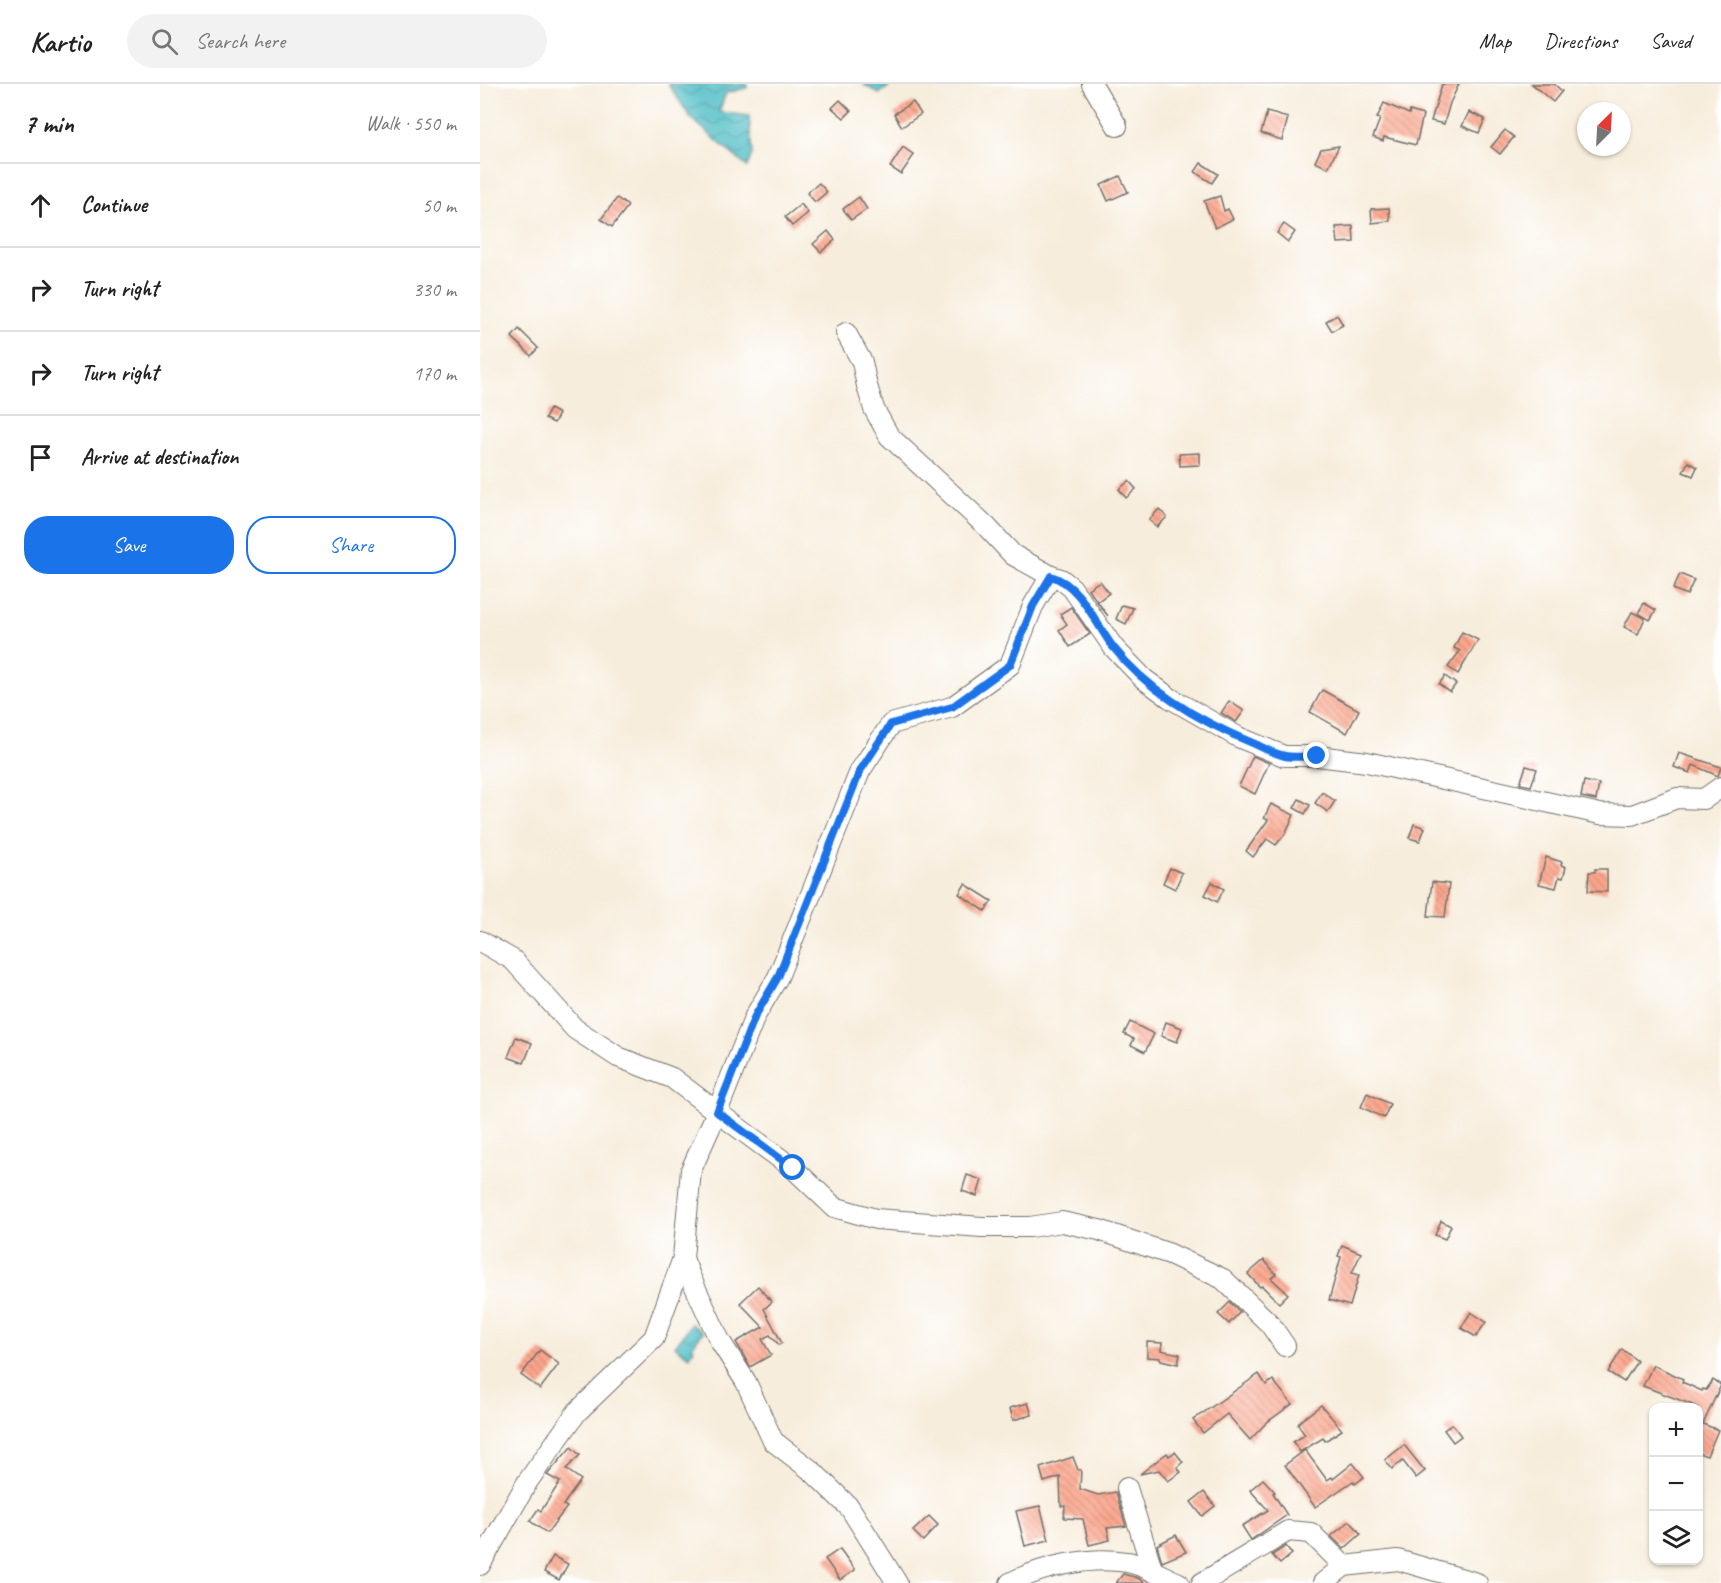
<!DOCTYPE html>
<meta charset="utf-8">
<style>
:root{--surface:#fff;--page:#f2f2f2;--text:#222;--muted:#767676;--line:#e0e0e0;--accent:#1a73e8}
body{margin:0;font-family:Caveat,sans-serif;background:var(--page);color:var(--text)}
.controls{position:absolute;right:18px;bottom:18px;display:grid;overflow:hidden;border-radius:12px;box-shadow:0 2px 4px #0004}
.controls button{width:54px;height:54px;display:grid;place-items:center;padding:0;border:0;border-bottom:2px solid var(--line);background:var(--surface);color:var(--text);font:30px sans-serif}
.compass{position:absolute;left:1097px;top:18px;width:54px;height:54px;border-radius:50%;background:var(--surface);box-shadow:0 2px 4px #0004;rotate:24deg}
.stop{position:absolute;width:18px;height:18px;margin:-14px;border:4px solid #1a73e8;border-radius:50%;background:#fff}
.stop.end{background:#1a73e8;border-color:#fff;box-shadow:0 2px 6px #0008}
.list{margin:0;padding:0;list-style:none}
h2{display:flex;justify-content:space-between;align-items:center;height:78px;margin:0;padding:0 24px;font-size:26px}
h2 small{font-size:20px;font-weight:400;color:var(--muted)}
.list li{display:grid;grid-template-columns:39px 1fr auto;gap:18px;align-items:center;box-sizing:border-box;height:84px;padding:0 24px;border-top:2px solid var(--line)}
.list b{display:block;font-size:22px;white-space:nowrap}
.list em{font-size:20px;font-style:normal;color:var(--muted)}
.actions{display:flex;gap:12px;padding:18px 24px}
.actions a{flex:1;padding:14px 0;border:2px solid var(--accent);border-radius:24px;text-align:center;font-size:21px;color:var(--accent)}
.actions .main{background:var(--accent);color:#fff}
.icon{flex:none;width:33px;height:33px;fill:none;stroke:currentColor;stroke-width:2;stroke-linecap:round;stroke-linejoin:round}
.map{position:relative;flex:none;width:1241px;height:1499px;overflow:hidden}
header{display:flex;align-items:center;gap:36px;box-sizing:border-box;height:84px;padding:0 30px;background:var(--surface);border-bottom:2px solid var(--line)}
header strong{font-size:28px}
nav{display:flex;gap:33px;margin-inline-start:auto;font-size:21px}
.search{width:420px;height:54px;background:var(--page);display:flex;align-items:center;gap:15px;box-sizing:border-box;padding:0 21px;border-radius:33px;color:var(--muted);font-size:22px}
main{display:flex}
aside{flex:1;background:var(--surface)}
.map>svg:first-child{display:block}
.water{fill:url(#water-waves);stroke:#3e7579;stroke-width:1.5}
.building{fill:url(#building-back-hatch)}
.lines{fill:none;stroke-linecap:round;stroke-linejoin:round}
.minor-casing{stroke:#726f69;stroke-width:22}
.minor{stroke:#fff;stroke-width:20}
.route{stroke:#1a73e8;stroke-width:8}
</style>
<header>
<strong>Kartio</strong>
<div class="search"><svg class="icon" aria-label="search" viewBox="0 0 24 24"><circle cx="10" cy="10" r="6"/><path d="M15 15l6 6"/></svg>Search here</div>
<nav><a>Map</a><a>Directions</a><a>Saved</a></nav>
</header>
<main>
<aside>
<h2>7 min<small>Walk · 550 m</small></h2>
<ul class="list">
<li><svg class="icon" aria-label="ahead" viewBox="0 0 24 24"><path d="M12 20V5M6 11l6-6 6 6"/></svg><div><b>Continue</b></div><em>50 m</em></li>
<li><svg class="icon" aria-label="right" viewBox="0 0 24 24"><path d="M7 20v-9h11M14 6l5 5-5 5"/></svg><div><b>Turn right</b></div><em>330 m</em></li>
<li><svg class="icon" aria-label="right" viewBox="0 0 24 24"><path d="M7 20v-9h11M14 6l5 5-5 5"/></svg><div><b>Turn right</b></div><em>170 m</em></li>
<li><svg class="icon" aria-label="arrive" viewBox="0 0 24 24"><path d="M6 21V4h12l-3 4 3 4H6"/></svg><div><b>Arrive at destination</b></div></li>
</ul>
<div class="actions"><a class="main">Save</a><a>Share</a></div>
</aside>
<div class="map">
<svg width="1241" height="1499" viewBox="0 0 1241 1499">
<defs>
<pattern id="water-waves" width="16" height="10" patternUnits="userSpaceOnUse" patternTransform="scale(1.5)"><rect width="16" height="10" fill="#51bfc7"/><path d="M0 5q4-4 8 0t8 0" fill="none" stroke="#439ba2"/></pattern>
<pattern id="building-back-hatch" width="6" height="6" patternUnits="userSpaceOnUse" patternTransform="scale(1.5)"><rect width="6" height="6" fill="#fda68c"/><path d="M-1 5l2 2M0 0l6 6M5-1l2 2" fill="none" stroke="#cd8773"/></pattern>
</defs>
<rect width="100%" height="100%" fill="#fff"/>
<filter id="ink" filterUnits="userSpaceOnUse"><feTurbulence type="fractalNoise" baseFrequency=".0167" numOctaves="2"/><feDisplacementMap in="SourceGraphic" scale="12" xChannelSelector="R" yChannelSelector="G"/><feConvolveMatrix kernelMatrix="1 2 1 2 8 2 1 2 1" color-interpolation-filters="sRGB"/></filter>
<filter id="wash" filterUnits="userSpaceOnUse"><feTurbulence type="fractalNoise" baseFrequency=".008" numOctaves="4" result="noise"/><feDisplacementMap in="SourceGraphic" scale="24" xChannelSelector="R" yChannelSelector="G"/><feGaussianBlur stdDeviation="1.35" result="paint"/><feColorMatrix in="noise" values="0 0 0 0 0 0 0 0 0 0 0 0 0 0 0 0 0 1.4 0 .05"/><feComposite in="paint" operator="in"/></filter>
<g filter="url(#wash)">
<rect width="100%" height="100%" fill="#f7eddc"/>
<g class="water">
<polygon points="188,0 267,0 267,4 246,9 239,28 269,32 272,70 267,83 211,34"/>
<polygon points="383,0 412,0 399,10"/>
<polygon points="211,1240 223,1248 212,1263 214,1265 209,1273 195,1262"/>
</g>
<g id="blocks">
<g class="building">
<polygon points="962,0 979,0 970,19 964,40 951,37"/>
<polygon points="1052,0 1074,0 1082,7 1073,18"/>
<polygon points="360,16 371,27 364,34 352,24"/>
<polygon points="433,18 441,30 422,43 414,30"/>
<polygon points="904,19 929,30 930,27 943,31 936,61 904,53 903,57 893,53 900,35 897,34"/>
<polygon points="787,28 808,34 802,56 781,49"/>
<polygon points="989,28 1005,35 999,49 982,42"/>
<polygon points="1025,46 1034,53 1020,70 1011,63"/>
<polygon points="859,62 848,84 835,78 841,65"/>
<polygon points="423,63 434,71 421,90 410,83"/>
<polygon points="721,79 738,90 732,99 715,88"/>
<polygon points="640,92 648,108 628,117 621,101"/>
<polygon points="339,99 347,108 335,118 327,109"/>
<polygon points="740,112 744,127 748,125 753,135 735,144 724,117"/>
<polygon points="379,113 387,125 371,136 363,125"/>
<polygon points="137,114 148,122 132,143 121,135"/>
<polygon points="321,120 328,129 312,142 305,133"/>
<polygon points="909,124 910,137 892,139 891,125"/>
<polygon points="804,140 815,148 808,158 797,149"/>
<polygon points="873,142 874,158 858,159 856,143"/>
<polygon points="348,147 355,156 341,168 333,160"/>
<polygon points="857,231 863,241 852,247 846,237"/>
<polygon points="39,245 58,264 51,272 32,253"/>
<polygon points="70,325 79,330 74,339 65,335"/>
<polygon points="720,369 720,381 700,382 699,370"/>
<polygon points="1208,378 1217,383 1213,392 1203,388"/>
<polygon points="649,397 656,405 646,414 639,405"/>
<polygon points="679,425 687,433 677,443 669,436"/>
<polygon points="1200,490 1214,496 1207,511 1193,505"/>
<polygon points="620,497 629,509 617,518 628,532 608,505"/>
<polygon points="1164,519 1176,526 1170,536 1158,529"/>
<polygon points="642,521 653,524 646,540 636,535"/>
<polygon points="591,523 610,550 590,563 579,546 587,540 580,530"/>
<polygon points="1152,528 1165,534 1158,550 1144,543"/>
<polygon points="982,548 998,556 978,590 968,583 980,567 974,564"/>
<polygon points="965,592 976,600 970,608 959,600"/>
<polygon points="842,606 879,626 867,649 830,628"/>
<polygon points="749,617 764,627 756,638 741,629"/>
<polygon points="1199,669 1241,683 1238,692 1213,681 1210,689 1194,683"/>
<polygon points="773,672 789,679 775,710 759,702"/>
<polygon points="1046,682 1057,685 1051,702 1040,700"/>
<polygon points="1104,697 1119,700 1116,716 1101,713"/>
<polygon points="842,708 855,717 848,728 835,719"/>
<polygon points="819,715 830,721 825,730 814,724"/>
<polygon points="791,720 814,731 805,750 796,761 787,755 773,773 766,767 788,736 784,734"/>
<polygon points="934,740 945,744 940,757 929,754"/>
<polygon points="1066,773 1082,778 1081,781 1086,783 1083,794 1079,793 1076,804 1059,800"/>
<polygon points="690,784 702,789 695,805 683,799"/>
<polygon points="1115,785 1127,785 1127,808 1108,807 1109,788 1115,788"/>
<polygon points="732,798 744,805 737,818 725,811"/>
<polygon points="952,798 969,800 965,833 948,832"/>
<polygon points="485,800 512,817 505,827 479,810"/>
<polygon points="650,938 674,950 665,968 651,961 654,955 644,950"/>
<polygon points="686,938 702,944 697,958 681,952"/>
<polygon points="36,953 52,959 44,979 28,973"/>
<polygon points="887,1009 910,1020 904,1034 881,1023"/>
<polygon points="487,1091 502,1096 497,1112 482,1107"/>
<polygon points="961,1137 971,1142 965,1155 955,1151"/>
<polygon points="862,1161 881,1169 872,1189 879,1191 870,1222 849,1216 861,1173 858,1172"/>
<polygon points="784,1176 796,1190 791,1194 808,1210 799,1219 782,1202 780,1203 768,1190"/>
<polygon points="278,1202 292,1218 284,1225 302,1259 299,1261 290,1251 282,1255 291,1271 270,1283 256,1258 283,1243 260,1219"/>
<polygon points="750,1218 760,1228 749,1240 738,1230"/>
<polygon points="991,1228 1006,1238 996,1253 981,1244"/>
<polygon points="667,1258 682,1259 681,1266 700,1270 698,1280 681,1276 680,1274 667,1273"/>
<polygon points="1142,1265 1157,1277 1144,1298 1128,1288"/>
<polygon points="60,1266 79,1280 60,1305 41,1291"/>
<polygon points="1173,1281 1203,1295 1202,1298 1222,1307 1223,1305 1226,1306 1233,1296 1241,1301 1223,1340 1238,1346 1227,1372 1218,1369 1218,1323 1163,1302"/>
<polygon points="779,1290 786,1301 793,1296 812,1320 786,1339 770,1356 747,1330 723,1349 713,1336"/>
<polygon points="548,1319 552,1331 533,1336 530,1324"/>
<polygon points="841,1321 862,1346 845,1357 843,1354 820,1368 813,1358 825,1351 818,1341 819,1338"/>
<polygon points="972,1340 981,1352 973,1358 964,1346"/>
<polygon points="924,1361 945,1387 936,1394 923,1377 912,1385 905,1376"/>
<polygon points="91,1363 100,1371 86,1385 101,1396 83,1421 87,1423 67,1449 50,1437 58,1425 61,1427 80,1398 67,1391"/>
<polygon points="825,1366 847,1396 852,1393 853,1395 873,1379 884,1393 875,1400 873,1397 835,1423 805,1381"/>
<polygon points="695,1368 703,1378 697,1383 701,1388 688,1397 679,1386 660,1390 687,1369 689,1372"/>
<polygon points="593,1373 598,1386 601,1386 600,1405 618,1411 636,1408 646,1442 627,1444 630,1456 609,1461 603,1435 584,1434 585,1422 581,1422 580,1393 564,1398 560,1384"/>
<polygon points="783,1395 795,1408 793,1409 807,1431 771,1456 762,1442 788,1426 770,1406"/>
<polygon points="724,1408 735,1422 722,1432 711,1418"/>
<polygon points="560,1422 569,1456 545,1462 536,1427"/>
<polygon points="449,1432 458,1441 443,1457 433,1447"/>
<polygon points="870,1437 881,1450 864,1465 851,1452"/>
<polygon points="696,1451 706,1468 682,1478 677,1461"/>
<polygon points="806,1462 812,1470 800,1480 792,1471"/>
<polygon points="360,1465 375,1486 360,1496 345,1475"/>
<polygon points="73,1472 88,1480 79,1496 64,1488"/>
<polygon points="643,1490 658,1494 665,1499 636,1499"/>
</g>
</g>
</g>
<g filter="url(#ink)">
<use href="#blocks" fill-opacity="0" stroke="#726f69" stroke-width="1.5"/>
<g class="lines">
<g class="minor-casing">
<g id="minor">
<polyline points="612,0 637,42"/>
<polyline points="366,249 382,278 387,302 394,325 409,352 506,442 533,471 571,492 581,495 592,504 634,564 664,595 690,614 758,653 804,672 837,672 887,678 1120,730 1152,731 1197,714 1224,715 1241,703"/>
<polyline points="571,492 553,522 530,581 472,623 411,640 380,687 298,893 275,932 237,1028 313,1084 354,1123 396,1135 502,1143 550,1143 582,1138 619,1146 690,1170 743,1195 790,1240 805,1262"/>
<polyline points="0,857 33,876 95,945 138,973 192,994 237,1028 211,1086 203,1174 174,1254 97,1328 48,1397 0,1481"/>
<polyline points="203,1174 210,1192 240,1257 266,1298 293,1357 332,1387 370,1424 417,1499"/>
<polyline points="647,1404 673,1488"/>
<path d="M530,1499C563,1482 610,1472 647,1478C662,1480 684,1493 699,1499"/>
<polyline points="722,1499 808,1447 831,1449 864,1482 918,1476 997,1499"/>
<polyline points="843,1499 864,1482"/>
</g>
</g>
<use href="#minor" class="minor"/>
</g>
</g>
<g class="lines" filter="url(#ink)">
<path class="route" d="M313,1084L237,1028L275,932L298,893L380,687L411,640L472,623L530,581L553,522L571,492C601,501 615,539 633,563C668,607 723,639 775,660C784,664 795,670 805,672C815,674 826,672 837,672"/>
</g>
</svg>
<div class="controls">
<button>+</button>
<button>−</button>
<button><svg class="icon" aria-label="layers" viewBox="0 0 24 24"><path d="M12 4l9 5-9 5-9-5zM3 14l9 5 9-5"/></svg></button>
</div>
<svg class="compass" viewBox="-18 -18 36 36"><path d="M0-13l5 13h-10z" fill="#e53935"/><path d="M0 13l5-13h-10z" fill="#767676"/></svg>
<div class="stop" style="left:313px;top:1084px"></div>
<div class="stop end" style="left:837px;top:672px"></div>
</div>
</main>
